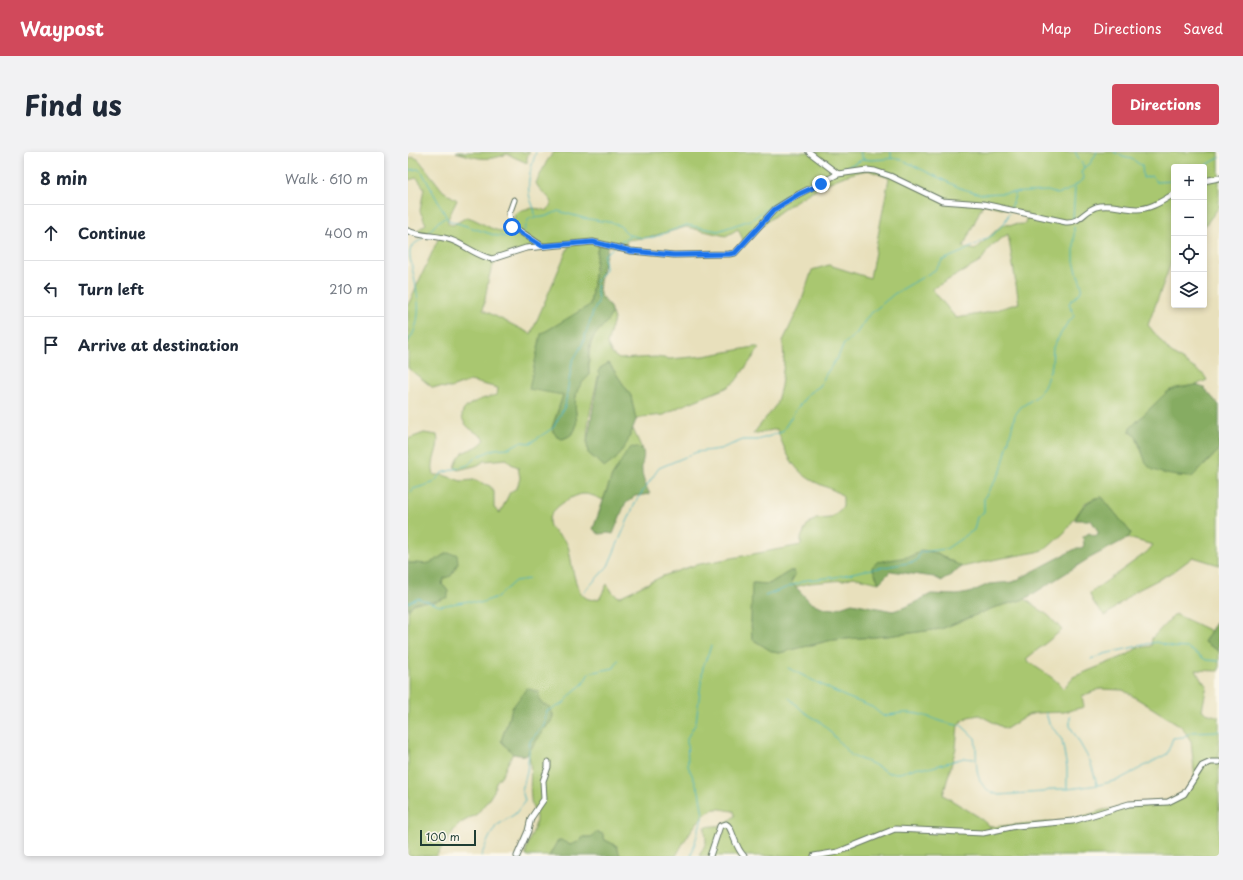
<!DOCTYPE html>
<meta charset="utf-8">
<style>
:root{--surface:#fff;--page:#f2f2f3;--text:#1f2937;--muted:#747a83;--line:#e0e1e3;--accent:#d1495b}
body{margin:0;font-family:"Playpen Sans",sans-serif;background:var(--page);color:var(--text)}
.controls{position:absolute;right:12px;top:12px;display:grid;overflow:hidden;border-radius:4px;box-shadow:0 2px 6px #0003}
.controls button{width:36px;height:36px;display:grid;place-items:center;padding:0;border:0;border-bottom:1px solid var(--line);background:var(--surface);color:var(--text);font:20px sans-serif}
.scale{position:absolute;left:12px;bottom:10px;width:56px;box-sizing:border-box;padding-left:4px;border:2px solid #1f3d34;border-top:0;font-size:11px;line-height:14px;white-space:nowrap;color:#1f3d34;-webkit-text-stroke:3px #fbf7ec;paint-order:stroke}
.stop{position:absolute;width:12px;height:12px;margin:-9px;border:3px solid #1a73e8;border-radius:50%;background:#fff}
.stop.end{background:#1a73e8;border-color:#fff;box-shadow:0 1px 4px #0008}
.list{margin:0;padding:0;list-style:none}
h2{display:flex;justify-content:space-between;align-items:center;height:52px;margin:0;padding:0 16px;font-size:17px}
h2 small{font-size:13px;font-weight:400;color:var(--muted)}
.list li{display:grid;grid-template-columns:26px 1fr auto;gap:12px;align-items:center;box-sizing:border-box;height:56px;padding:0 16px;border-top:1px solid var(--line)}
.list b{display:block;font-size:15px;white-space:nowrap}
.list em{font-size:13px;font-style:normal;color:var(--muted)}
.icon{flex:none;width:22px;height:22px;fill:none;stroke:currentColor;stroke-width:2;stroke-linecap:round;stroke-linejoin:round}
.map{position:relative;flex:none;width:811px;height:704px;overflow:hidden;border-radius:4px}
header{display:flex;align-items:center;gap:24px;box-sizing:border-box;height:56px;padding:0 20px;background:var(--accent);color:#fff}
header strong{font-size:19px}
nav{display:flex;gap:22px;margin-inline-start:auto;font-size:14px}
.intro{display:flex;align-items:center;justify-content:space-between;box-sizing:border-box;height:96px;padding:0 24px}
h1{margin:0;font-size:28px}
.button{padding:10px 18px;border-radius:4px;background:var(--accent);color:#fff;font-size:14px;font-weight:700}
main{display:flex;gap:24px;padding:0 24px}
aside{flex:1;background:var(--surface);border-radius:4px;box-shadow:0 2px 6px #0003}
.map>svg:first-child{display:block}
.green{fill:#a9c76f;stroke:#648252;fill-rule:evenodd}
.forest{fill:#86ac62;stroke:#52744b}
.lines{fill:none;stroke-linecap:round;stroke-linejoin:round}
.stream{stroke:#45b3c0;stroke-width:1}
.minor-casing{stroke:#657664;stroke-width:7}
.minor{stroke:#fff;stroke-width:5}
.route{stroke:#1a73e8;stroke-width:5}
</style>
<header>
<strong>Waypost</strong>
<nav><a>Map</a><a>Directions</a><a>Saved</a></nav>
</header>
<div class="intro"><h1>Find us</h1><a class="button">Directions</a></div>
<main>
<aside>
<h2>8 min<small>Walk · 610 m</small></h2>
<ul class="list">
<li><svg class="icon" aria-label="ahead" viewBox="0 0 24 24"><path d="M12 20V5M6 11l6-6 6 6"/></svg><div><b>Continue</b></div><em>400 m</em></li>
<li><svg class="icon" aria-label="left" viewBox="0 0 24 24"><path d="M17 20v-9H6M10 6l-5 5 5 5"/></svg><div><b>Turn left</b></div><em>210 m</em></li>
<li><svg class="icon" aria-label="arrive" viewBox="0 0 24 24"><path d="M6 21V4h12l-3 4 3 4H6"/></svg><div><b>Arrive at destination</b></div></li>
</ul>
</aside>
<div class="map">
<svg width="811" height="704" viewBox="0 0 811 704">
<rect width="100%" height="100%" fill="#fbf7ec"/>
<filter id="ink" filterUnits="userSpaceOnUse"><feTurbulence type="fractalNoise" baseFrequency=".025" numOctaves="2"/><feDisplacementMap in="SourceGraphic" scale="8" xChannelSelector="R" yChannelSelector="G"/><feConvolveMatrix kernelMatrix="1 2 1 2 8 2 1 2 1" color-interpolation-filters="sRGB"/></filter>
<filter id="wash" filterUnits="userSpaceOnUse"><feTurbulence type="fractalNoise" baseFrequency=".012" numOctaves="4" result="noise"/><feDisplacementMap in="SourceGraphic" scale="16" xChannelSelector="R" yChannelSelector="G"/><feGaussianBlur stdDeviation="0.9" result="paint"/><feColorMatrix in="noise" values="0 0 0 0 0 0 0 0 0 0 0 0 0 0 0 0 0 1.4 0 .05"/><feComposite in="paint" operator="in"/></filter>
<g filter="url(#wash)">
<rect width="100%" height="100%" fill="#e8e0bc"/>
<g class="green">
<path d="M48,0H122L119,5V11L99,2C78,10 68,6 48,0Z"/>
<path d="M146,0H811V55L796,75V15H766V103L740,173L762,200L796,223L799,228L788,233L762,238L722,276V280L727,283L738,310L746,317L770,324L796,314L811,298V413L785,405L765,420L726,440L697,464C691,457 683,450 682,441L739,400L745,393L720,386L723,381L694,345L687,346L677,351L657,380L639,396L629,400L589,407L554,415L529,401H508L499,406L469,410L464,415L471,431L445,425L436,428L402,431L387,435L383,430L387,423L386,419H382L361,432L345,431L343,469L344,487L365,500L371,501L424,488L479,484L533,477L585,456L617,447L641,464L654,478L618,507C630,519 646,523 655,537L665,525L719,503L729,496L743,494L744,486L767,462L803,479L796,490L811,499V518L809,519L788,518L793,528L799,533L794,558L798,561L811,565V704H291L298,691L297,675L315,673L327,664L326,659C320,659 313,656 307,657C292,660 275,691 268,704H212L209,694L197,688L195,682L183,685H175L172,689L162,693L153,689L149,690L141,704H118C117,690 127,681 128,668C129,661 123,655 123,647C121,632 125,616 120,601L135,579L144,568L145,563L142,555L133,552L130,546L104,556L93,589L105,601L94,623L88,630L86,639L81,647L69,662L53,671L46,678L28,704H0V459C6,446 27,444 40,439L34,432L38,401C19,415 21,411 0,411V287L16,281L29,283C33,297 21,308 26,323H35L53,329L66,328L82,334L86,340V356L92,361L102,340L109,336L112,326L110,315L103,312L99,307L76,309L70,313L50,318L47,316C52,292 68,302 77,287C70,281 59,277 55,268C48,252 80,245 89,243L90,236L62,229L43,236L24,235L0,216V153L32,83L9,81L10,78L18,72L12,59L16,36L9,26L0,28V7L6,5L11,8L35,39L49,48L40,67V72L45,73L59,65C75,69 91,87 105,75L107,62C116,55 129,55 139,59L144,50C139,42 132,40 128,31L139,9ZM460,18L481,26L462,126L421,113L404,118L393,151L375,189L376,211L373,234L368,253L345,282L369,277C377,300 386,321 409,331C417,335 425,337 432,342L435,345V355L423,366L408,367L399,373L393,386V393L287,413L255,424L211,445L205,441L199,432L192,446C165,457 165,409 160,394C157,384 142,382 141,370C140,358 164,343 175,342C182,342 189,345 195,348L204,324L227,295L234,297L225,277C218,292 211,305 197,315L180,301C176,274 187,242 192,216L201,211L223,244L228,268L235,265L256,263L271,255L318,236L327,230L351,197L350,195H346L296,204L262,207L248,205L211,207L204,202L199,192L206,167L204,161C200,168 197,171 192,176C179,190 181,206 181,224C175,229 169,236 168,244C164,261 178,280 154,287L144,276L155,243L133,182L182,154L190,93L217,96L219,88L242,85L278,75L318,84L330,77L336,90C365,61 419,24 460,18ZM575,52L619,61L617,72L594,73L567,98L555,95ZM600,82L611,151L578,161L548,166L524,137L572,110L583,94ZM162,91L123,182L75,158C78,145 79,130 83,118C91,96 142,94 162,91ZM692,537L715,538L773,574L783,589L787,627L772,646L695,658L664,668L582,675L571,665L535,643L548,596L550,572L560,565L571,563L598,577L620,563L628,561L656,560L676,555L674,544Z"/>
</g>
<g class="forest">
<path d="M190,93L200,94C198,105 189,132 192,142C195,148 204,154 203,160C203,170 187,179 183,190C179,201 181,212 181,224C175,229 169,236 168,244C164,261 178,280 154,287L148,284L144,276L155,243L121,237L133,182L182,153Z"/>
<polygon points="201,211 223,244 228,268 219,291 208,307 197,315 180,301 179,291 192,216"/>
<path d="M788,233L796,236L811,253V298L784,325C774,325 748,322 741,315C734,308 732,282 722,280V276L759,240L768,236Z"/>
<path d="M224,295L234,297C237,303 235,306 234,313C233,323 237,333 242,342L227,344L217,352L205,382L200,381L191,382L185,377L204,324L220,298Z"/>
<path d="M694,345L723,381L720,386L680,407L617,447L585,456L533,477L479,484L424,488L371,501L365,500L344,487L343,469L344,431L361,432L382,419H386L387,423L383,430L403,451L417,456L426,457L444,451L485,459L500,454L523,442L549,443L561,441L581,432L605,430L669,396H674L676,393L675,385L681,381L687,384L690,382V379L683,368H667C673,356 679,347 694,345Z"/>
<polygon points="514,398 529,401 554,415 534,429 526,425 483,419 471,431 464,415 469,410 505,404"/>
<path d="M38,401L49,402L50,411L43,424L36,426L34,432L40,439V445C35,447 30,449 25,450C14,451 6,447 0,459V411C21,411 19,415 38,401Z"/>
<polygon points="811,465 811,499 796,490"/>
<path d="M119,536L131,540C130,550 133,552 142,555L145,563L144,568L135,579L118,604L105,602L93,589L104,556Z"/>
<polygon points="189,680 195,682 197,688 209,694 212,704 141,704 149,690 153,688 162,693 172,689 175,685 183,685"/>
</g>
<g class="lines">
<g class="stream">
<polyline points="452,0 455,7"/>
<polyline points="667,0 676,15"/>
<polyline points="706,0 715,5 724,7 734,14 735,26 744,24 748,30 766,29"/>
<polyline points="483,6 483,0"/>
<polyline points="677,15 682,12 689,0"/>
<polyline points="795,15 811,6"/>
<polyline points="0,18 10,17 14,20 40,68 89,84 101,85 112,82"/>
<polyline points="430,19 456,7 463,8 490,6 552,36 573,42 640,39 649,42 657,40 675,28 676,25 673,21 676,15"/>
<polyline points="603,56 608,40"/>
<path d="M127,65C128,57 122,50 121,41C119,27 124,13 128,0"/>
<polyline points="665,67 667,35"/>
<path d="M116,79L121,66C136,65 136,66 150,59L175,66L206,71L212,74L221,83L235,86L246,85L279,73L310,79L345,67L374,45L392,35L423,22"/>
<polyline points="19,82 31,69 37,66"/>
<polyline points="209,91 223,84"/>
<path d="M0,190C17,166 9,141 4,115C3,108 0,103 3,96C5,92 11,89 15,86"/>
<polyline points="3,341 5,337 25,331 34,321 60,313 68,305 87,297 101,296 112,290 122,291 145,276 157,254 164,210 174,193 185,160 190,150 188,130 197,117 196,103 204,97"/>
<polyline points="176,440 200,414 228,349 251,316 289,300 312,297 335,288 350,288 374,280 387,259 401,241 412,234 418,222 431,203 436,192 448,182 460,164 486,142 527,118 535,108 554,100 585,83 597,70 601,61"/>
<polyline points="357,444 398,428 428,425 453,419 506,410 509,408 512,400 538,397 566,378 569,365 576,360 576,346 593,319 607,263 613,255 628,245 636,235 644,213 645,195 658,173 666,164 661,151 672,141 674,135 666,110 666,75"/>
<polyline points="0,451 9,446 32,454 61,449 72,451 89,445 107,429 121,427"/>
<polyline points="683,507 696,502 748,490 764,495 780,496 798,508 811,509"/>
<path d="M380,516L436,544L464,555L475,564C484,563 493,560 503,561C519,562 539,574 553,573L567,586C571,606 561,635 591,643L635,640L645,637H660L690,633L710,628L759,602L765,586L775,585L784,580L811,579"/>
<polyline points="380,545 396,560 414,571 444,604 465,612 481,621 492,621 511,615 521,616 556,606 566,607"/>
<polyline points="638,561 641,571 654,588 659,616 659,637"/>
<polyline points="662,564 662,574 682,609 689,632"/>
<polyline points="73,704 81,686 88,674 107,662 117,649 114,638 119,620 122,589 136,573 139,559 155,552 166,539 175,532 181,521 206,516 210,508"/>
<polyline points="283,704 295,663 291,639 280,614 279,586 288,571 295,515 303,494"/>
</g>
</g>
</g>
<g filter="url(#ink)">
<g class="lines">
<g class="minor-casing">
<g id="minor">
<path d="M401,0L430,22L459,18L467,19L482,24L534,49L575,52L658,70C672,71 676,59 688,55C701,51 715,57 729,57C743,57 754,49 766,42"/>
<polyline points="796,29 811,26"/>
<polyline points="106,48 101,62 103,73 134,94"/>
<path d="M0,79C14,85 29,83 43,88C57,93 69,104 84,107L118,96L185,90L223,99L266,103L321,102L327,101L367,57L391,42L430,22"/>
<polyline points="109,704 120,679 123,666 136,647 135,629 140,615 140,610"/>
<path d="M302,704L312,674L318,672C325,675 326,695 336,704"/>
<polyline points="406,704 430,700 487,677 575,681 608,674 665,669 721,652 760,650 776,642 794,614 803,610 811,610"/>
</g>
</g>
<use href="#minor" class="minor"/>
</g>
</g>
<g class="lines" filter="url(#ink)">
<polyline class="route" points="104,75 134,94 185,90 223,99 266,103 321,102 327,101 367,57 391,42 413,32"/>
</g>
</svg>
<div class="controls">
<button>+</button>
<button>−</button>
<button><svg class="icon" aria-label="locate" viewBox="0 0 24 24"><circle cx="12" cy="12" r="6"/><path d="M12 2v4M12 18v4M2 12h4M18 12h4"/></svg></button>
<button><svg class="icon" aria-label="layers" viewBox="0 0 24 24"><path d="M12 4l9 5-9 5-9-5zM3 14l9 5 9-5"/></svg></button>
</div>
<div class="scale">100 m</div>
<div class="stop" style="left:104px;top:75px"></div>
<div class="stop end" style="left:413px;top:32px"></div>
</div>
</main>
